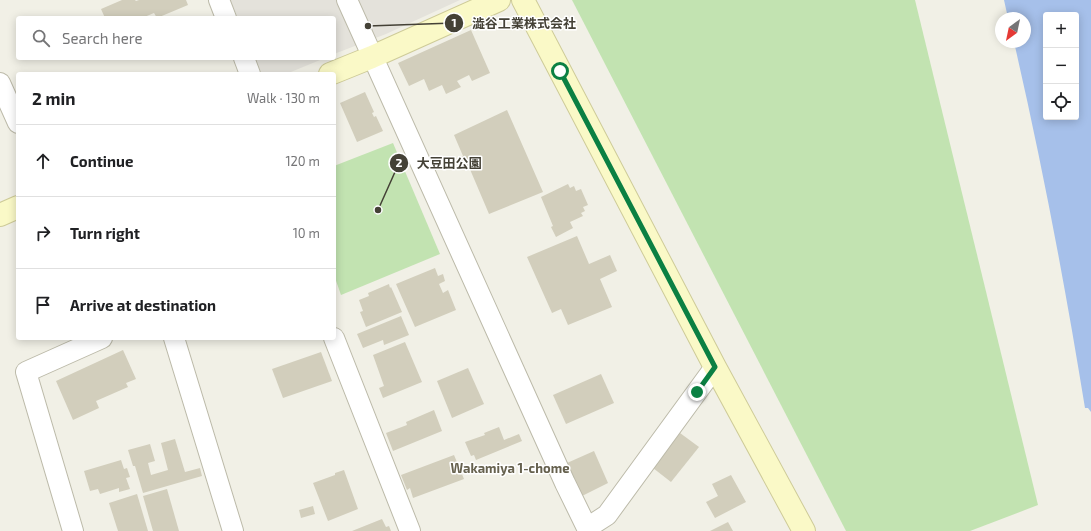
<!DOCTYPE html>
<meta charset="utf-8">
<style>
:root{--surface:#fff;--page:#f6f6f6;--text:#202124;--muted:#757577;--line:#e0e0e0}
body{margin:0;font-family:"Exo 2","Noto Sans JP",sans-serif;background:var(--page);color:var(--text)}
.controls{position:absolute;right:12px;top:12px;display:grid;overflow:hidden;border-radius:4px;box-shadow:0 2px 10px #0003}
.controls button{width:36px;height:36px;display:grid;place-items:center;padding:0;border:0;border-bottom:1px solid var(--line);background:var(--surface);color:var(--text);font:20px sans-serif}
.compass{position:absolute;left:995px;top:12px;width:36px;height:36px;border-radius:50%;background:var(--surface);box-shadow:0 2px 10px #0003;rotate:213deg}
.stop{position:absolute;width:12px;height:12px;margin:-9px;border:3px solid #0b8043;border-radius:50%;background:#fff}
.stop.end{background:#0b8043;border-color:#fff;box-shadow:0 1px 4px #0008}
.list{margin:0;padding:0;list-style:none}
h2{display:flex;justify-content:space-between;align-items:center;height:52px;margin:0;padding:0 16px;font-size:17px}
h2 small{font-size:13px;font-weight:400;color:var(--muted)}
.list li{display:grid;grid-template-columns:26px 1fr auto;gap:12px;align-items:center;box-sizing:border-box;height:72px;padding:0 16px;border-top:1px solid var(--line)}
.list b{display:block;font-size:15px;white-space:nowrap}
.list em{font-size:13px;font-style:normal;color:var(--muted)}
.icon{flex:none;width:22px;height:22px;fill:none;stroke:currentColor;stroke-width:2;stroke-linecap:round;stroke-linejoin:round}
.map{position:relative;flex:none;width:1091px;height:531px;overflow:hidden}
.search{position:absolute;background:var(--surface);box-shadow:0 2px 10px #0003;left:16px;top:16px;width:320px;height:44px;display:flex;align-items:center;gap:10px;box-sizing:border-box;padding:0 14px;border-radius:4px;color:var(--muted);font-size:15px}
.panel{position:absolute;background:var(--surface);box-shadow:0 2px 10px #0003;left:16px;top:72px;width:320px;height:268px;border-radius:4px}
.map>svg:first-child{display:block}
.industrial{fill:#e4e2db}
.green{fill:#c2e3b1}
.water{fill:#a6c0ea;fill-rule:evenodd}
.building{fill:#d2cebc}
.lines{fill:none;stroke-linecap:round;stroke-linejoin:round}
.street-casing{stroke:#bcbaa9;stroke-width:22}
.secondary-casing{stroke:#cecb98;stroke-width:24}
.street{stroke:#fff;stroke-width:20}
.secondary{stroke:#faf9c7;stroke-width:22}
.route{stroke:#0b8043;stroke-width:5}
.labels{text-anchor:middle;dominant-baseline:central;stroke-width:3;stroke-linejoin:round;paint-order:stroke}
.neighbourhood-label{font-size:13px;font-weight:bold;fill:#66614e;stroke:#fff}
.leader{fill:none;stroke:#444136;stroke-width:1.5}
.callout-dot{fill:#444136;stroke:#fff;stroke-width:1.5}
.mark-label{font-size:12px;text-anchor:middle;font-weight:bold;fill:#fff}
.callout-label{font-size:13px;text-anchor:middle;font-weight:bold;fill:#444136;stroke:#fff;stroke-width:3;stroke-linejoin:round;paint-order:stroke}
</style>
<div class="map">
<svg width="1091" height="531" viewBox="0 0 1091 531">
<rect width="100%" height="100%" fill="#f1f0e6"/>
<g class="industrial">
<polygon points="230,0 460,0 386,34 334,54 334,18 238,18"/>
<polygon points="255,58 325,58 286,74 262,74"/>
</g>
<g class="green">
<polygon points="572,0 915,0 1038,505 970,531 846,531"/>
<polygon points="393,143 440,254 341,295 334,275 334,166"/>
</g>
<path class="water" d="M1004,0H1091V412L1088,408H1085C1065,285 1042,163 1014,42H1025V18H1008ZM1046,15H1076V117H1046Z"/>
<g class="building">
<polygon points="122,0 135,0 136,1 139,0 186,0 188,5 157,18 154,13 142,18 105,18 101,9"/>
<polygon points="471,30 490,73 472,81 469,75 457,81 461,87 446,94 442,85 429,91 424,79 409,86 398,63"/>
<polygon points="365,92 374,112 372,113 374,117 376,116 383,131 357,142 340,103"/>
<polygon points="507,110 543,192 489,214 469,167 463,170 459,158 463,156 454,135"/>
<polygon points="568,184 570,188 574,186 576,191 581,189 588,205 583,207 585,211 581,213 583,216 570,222 573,228 556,237 551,227 553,226 541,197"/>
<polygon points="577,236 589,264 610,255 617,271 600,279 612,307 568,325 561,309 552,313 527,257"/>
<polygon points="435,268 438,276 443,274 445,281 439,284 443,293 448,290 456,310 415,327 396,284"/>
<polygon points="389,284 390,288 391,287 402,312 366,327 360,312 363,311 359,300 369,296 368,293"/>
<polygon points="401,316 409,335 384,345 383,340 363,348 357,334"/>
<polygon points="405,342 422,382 383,398 379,388 384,386 373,355"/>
<polygon points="123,350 136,379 126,383 128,387 96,401 99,408 73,420 56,381"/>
<polygon points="321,352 332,381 283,398 272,369"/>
<polygon points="468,368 484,404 452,418 437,381"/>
<polygon points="601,374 614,403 566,424 553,395"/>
<polygon points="434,410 442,431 393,451 386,433 407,425 406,422"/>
<polygon points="499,427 504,440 519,434 522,441 476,460 474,455 471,456 465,442 485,435 484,433"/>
<polygon points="680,433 699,447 671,482 653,468"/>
<polygon points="175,439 185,472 200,468 202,476 143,493 135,466 133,466 128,450 150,444 155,461 148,463 151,475 168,470 161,443"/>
<polygon points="594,451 608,483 582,496 567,463"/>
<polygon points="454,455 464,479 413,498 410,488 407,490 401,475"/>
<polygon points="121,460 124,469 127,468 130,477 126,478 130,489 119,492 119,488 100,494 98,489 90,491 84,471"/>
<polygon points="344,470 358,509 328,521 313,483 335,475 335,473"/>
<polygon points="731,475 746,502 715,518 706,502 718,496 712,484"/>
<polygon points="167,489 179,531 153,531 143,496"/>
<polygon points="137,494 148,531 118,531 109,503"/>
<polygon points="313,506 315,514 301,518 299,510"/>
<polygon points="382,519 386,527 389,526 391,531 352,531"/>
<polygon points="728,522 733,531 710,531"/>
</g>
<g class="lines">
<g class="street-casing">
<g id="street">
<polyline points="219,0 226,18"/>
<polyline points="347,0 565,483 587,528 607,515 715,367"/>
<polyline points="244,58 250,74"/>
<polyline points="0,83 18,123"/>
<polyline points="174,338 233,531"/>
<polyline points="334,338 410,531"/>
<polyline points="73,531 26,372 102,338"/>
</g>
</g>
<g class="secondary-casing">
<g id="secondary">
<polyline points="523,0 715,367 804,531"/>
<polyline points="330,74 372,57 499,0"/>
<polyline points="0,215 18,207"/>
</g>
</g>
<use href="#street" class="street"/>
<use href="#secondary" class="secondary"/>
</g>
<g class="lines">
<polyline class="route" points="560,71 715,367 697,392"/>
</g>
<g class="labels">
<g class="neighbourhood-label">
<text x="510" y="468">Wakamiya 1-chome</text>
</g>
</g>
<path class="leader" d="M368 26L454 23M378 210L399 163"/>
<g class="callout-dot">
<circle cx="368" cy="26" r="4"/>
<circle cx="378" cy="210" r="4"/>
<circle cx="454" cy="23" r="10"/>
<circle cx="399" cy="163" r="10"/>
</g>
<g class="mark-label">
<text x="454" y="27">1</text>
<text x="399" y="167">2</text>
</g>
<g class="callout-label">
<text x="524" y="28">澁谷工業株式会社</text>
<text x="449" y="168">大豆田公園</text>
</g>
</svg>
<div class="controls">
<button>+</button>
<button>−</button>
<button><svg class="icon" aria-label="locate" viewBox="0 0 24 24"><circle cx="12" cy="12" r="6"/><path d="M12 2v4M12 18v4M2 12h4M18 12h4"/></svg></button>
</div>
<svg class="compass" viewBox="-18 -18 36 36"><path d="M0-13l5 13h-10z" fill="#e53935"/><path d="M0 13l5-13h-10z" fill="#757577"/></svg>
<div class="stop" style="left:560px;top:71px"></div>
<div class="stop end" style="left:697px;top:392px"></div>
<div class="search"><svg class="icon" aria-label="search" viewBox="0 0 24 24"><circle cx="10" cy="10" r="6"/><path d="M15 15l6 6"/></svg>Search here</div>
<section class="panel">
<h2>2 min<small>Walk · 130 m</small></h2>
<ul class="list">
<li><svg class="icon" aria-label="ahead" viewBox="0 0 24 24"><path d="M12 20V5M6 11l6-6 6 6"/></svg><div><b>Continue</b></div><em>120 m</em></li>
<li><svg class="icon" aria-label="right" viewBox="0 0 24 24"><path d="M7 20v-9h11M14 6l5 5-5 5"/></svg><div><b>Turn right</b></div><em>10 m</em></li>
<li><svg class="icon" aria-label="arrive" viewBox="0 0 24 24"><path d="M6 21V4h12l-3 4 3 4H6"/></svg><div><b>Arrive at destination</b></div></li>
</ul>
</section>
</div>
